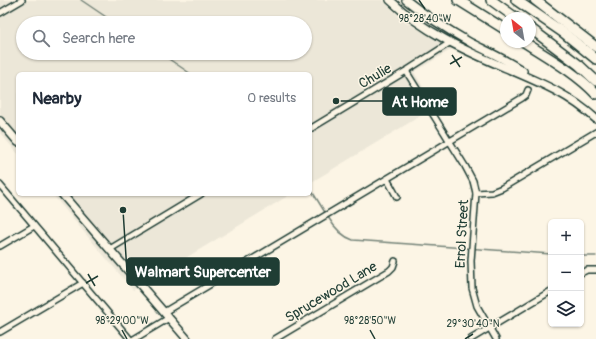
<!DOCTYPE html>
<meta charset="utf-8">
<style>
:root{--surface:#fff;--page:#f6f6f7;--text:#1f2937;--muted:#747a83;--line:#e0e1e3}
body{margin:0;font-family:Pangolin,sans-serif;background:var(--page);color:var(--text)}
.controls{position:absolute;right:12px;bottom:12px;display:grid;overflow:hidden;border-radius:6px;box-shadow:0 1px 3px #0004}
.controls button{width:36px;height:36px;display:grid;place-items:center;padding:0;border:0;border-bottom:1px solid var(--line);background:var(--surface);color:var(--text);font:20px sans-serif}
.compass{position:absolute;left:500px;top:12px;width:36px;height:36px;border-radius:50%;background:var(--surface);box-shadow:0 1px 3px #0004;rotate:329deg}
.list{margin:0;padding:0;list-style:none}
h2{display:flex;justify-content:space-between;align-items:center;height:52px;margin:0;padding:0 16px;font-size:17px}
h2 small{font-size:13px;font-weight:400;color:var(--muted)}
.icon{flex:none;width:22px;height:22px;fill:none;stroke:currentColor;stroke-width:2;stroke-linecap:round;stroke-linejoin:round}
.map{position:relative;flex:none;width:596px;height:339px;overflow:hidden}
.search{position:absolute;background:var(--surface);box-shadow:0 1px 3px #0004;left:16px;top:16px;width:296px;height:44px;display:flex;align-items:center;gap:10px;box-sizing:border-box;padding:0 14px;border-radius:22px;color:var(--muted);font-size:15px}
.panel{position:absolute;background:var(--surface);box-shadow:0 1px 3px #0004;left:16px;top:72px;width:296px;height:124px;border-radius:6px}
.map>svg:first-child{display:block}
.built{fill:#ece7d8;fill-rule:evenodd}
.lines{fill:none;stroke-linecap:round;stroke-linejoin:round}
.stream{stroke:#758479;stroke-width:1.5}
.minor-casing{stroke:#1f3d34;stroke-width:8}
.secondary-casing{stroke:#1f3d34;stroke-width:10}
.motorway-casing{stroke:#1f3d34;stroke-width:12}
.minor{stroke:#fcf5e5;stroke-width:5}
.secondary{stroke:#fcf5e5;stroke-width:7}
.motorway{stroke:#fcf5e5;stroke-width:9}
.ticks{fill:none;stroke:#1f3d34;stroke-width:1.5}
.labels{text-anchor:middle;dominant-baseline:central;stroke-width:3;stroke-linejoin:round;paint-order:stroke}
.street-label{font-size:14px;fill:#1f3d34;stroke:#fcf5e5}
.ticks-label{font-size:10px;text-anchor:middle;fill:#1f3d34;stroke:#fcf5e5;stroke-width:3;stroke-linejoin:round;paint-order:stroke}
.leader{fill:none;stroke:#1f3d34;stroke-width:1.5}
.callout-dot{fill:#1f3d34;stroke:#fcf5e5;stroke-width:1.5}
.callout{fill:#1f3d34;stroke:#1f3d34;stroke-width:1.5}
.callout-label{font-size:15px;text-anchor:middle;font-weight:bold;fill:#fff}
</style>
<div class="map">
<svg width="596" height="339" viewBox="0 0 596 339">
<rect width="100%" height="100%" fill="#fcf5e5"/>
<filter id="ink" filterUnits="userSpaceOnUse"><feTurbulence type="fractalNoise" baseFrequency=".025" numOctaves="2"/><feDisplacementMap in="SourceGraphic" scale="8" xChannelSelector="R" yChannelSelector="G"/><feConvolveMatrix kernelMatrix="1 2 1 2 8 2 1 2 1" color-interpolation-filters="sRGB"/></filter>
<g filter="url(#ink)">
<g class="built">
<path d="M0,0H382L405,22L454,48L414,72L435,107L310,183V74H18V154L0,133ZM23,23H305V53H23Z"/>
<polygon points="52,194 291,194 133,290"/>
</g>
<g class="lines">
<g class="stream">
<polyline points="81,0 115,23"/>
<polyline points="160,53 191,74"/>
<polyline points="310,188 326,214"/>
<path d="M328,217C334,227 341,236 353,240L551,254"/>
<polyline points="581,256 596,256"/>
</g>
<g class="minor-casing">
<g id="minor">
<polyline points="0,13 22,0"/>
<polyline points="406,71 465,166 473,181 476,193 471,261 472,288 477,306 496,339"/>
<polyline points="310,129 406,71 451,42"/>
<polyline points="387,179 397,197"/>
<polyline points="0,185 130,339"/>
<polyline points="476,193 492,192 502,188 596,132"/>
<polyline points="0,246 34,226"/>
<polyline points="110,249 201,194"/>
<polyline points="581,273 587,270 596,270"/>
<polyline points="164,312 522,98 526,95 528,90"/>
<polyline points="0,332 83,283"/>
<polyline points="134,339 169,318"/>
<polyline points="275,339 389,271 393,267 395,261"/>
<polyline points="471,339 551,291"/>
</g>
</g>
<g class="secondary-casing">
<g id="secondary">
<path d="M390,0C422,31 466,51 506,68C539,82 569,94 596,119"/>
<path d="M406,0C426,16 448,30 471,43C489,52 507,60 523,71"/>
<polyline points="0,121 18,142"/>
<polyline points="62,194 187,339"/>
</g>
</g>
<g class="motorway-casing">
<g id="motorway">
<polyline points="458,0 506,30"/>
<polyline points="491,0 516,18"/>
<polyline points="516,0 564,33 596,59"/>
<polyline points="535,0 596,47"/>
<polyline points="530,28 579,65 596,81"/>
<path d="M524,42C549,58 576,73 596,94"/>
</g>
</g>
<use href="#minor" class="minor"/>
<use href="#secondary" class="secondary"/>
<use href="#motorway" class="motorway"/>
</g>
</g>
<path class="ticks" d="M419,0L425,9M452,55L460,67M450,64L462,57M88,274L95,286M86,283L98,276M122,330L127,339M370,330L375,339M465,339L473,334"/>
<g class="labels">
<g class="street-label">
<text transform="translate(375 76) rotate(-31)">Chulie</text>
<text transform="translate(462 234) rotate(-87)">Errol Street</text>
<text transform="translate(331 292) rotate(-31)">Sprucewood Lane</text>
</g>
</g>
<g class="ticks-label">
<text x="425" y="22">98°28'40"W</text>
<text x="122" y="324">98°29'00"W</text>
<text x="370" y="324">98°28'50"W</text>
<text x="473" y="327">29°30'40"N</text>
</g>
<path class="leader" d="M336 101L383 101M123 210L127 272"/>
<g class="callout-dot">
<circle cx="336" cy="101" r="4"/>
<circle cx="123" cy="210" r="4"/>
</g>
<g class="callout">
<rect x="383" y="88" width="73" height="27" rx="4"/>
<rect x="127" y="258" width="152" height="27" rx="4"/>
</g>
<g class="callout-label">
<text x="420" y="107">At Home</text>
<text x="203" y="277">Walmart Supercenter</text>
</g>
</svg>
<div class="controls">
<button>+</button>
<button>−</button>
<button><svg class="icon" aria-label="layers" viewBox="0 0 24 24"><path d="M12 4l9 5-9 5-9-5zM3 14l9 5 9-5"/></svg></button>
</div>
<svg class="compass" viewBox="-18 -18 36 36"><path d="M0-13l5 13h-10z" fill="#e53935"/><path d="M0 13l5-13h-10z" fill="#747a83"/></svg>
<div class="search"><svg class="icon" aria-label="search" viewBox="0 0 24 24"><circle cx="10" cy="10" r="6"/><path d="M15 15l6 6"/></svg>Search here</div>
<section class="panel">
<h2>Nearby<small>0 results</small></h2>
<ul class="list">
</ul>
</section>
</div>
